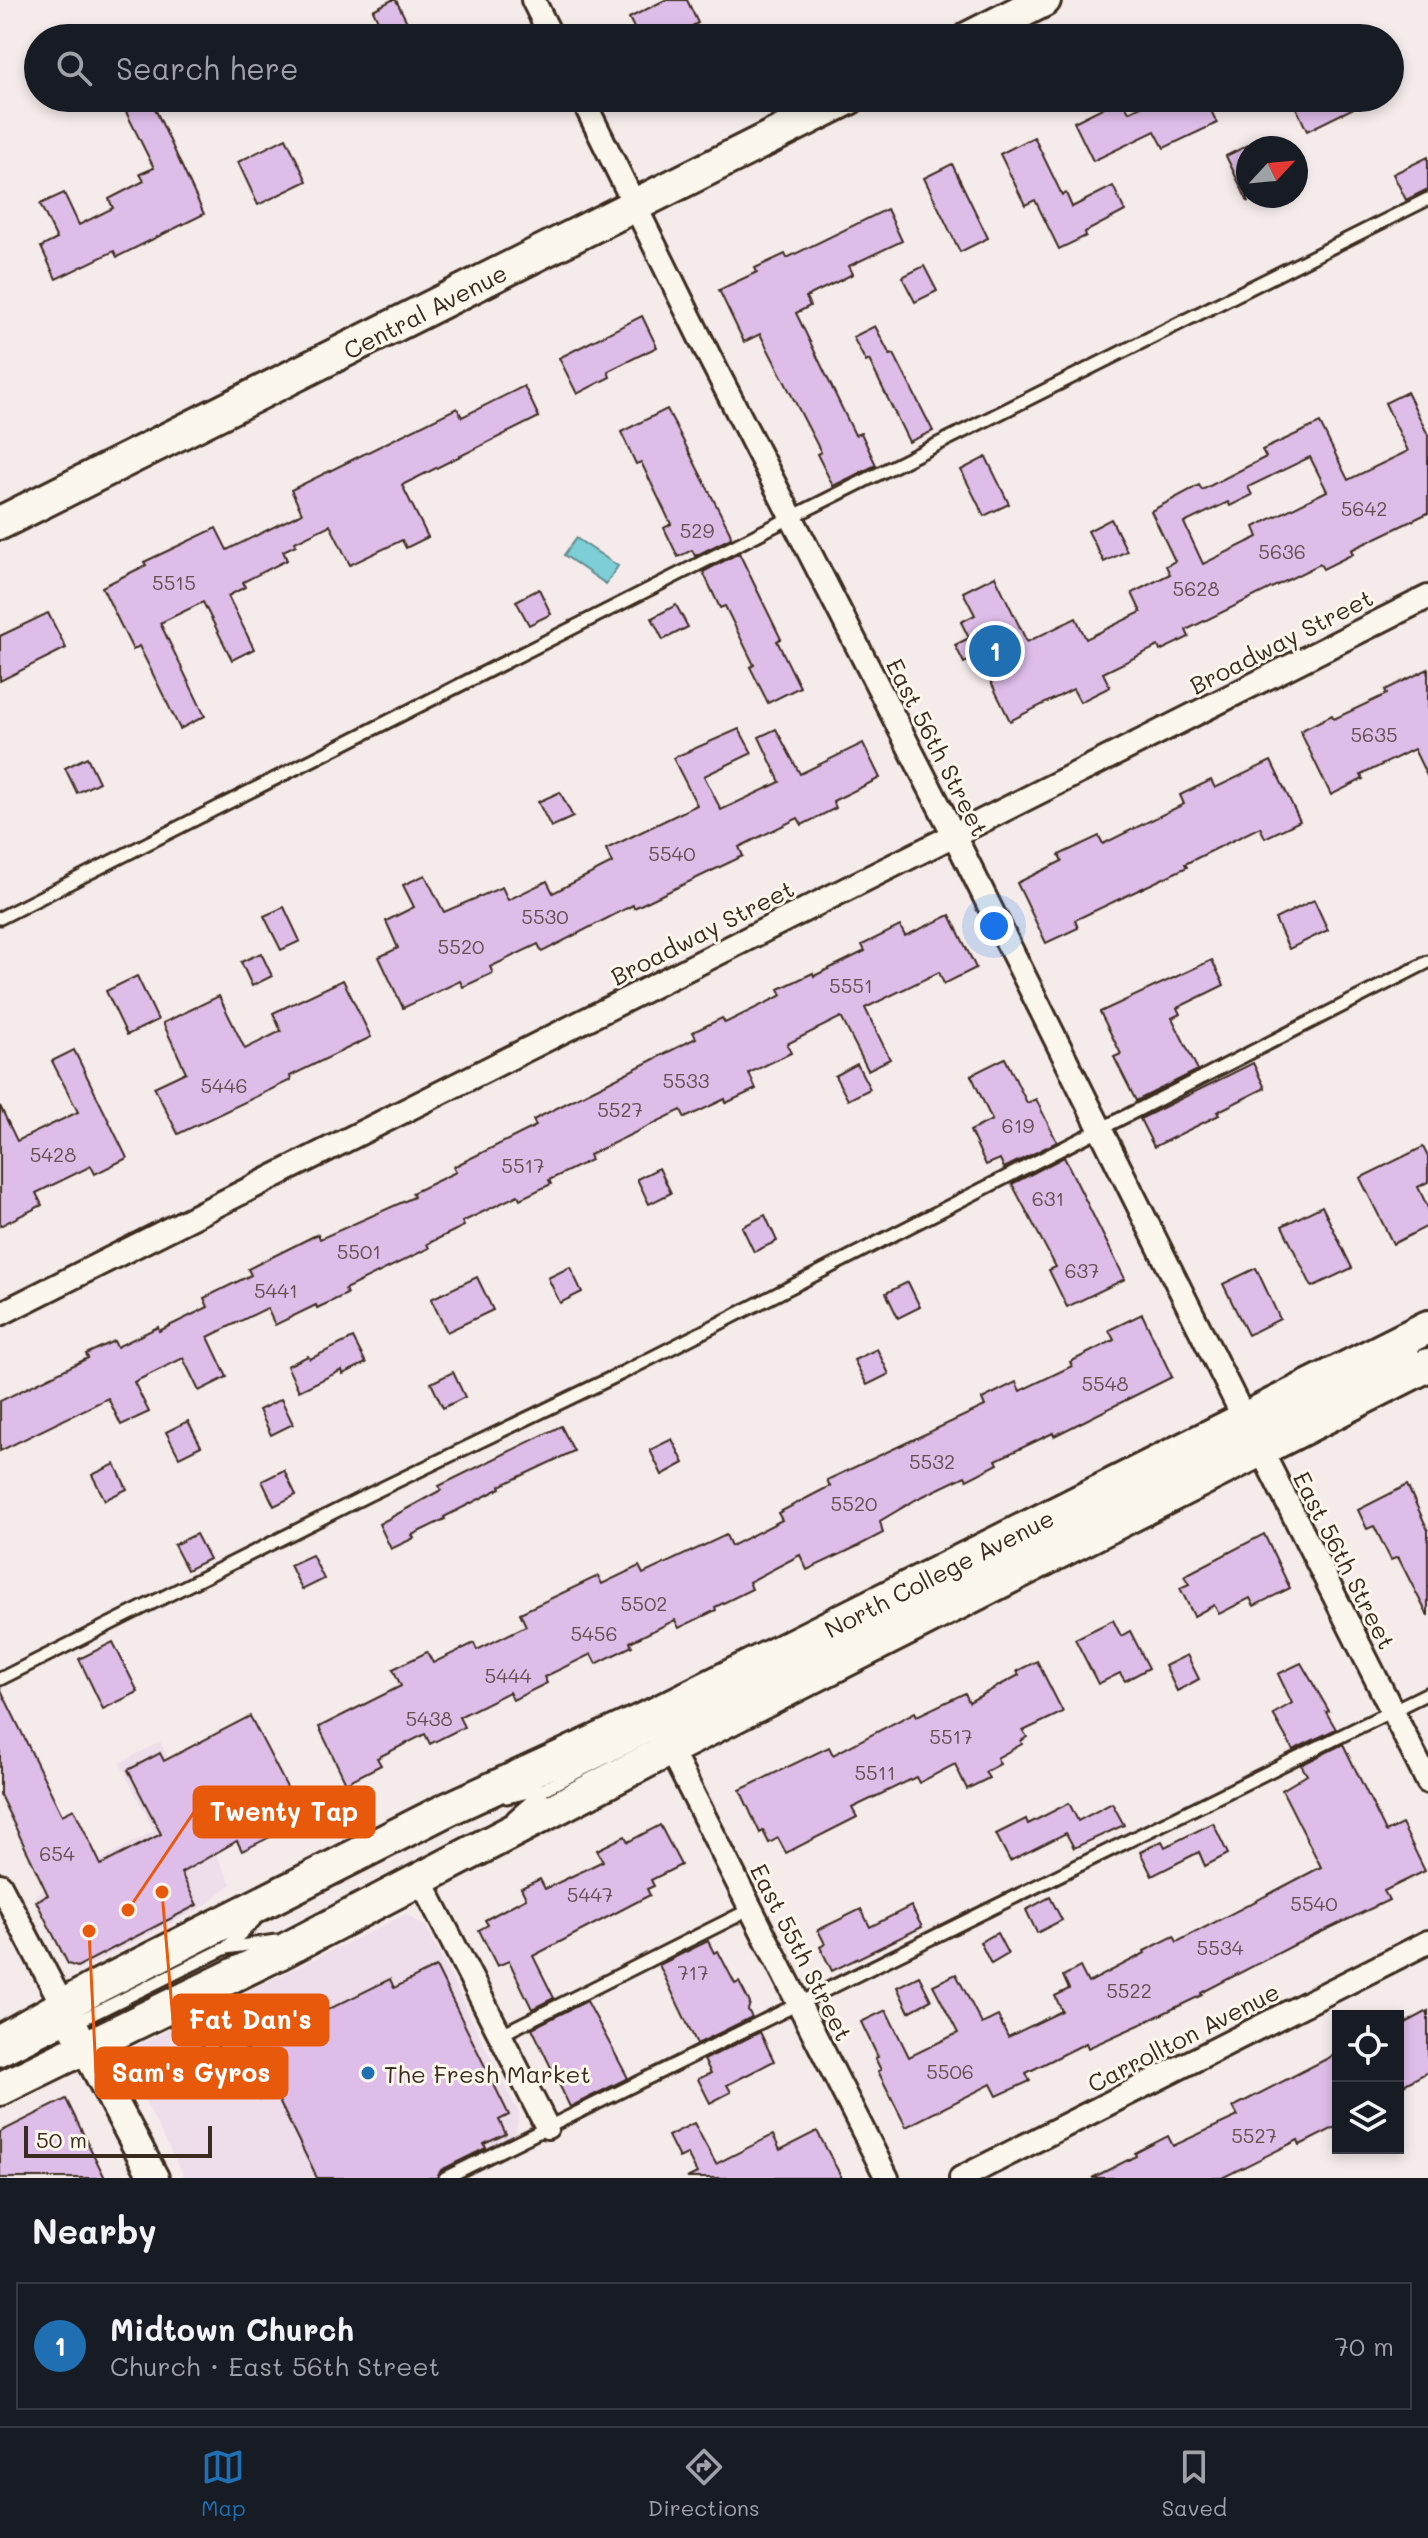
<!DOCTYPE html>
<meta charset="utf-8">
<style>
:root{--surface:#171b24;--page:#20242c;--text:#f1f3f6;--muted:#9ea1a6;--line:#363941;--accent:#1f6fb2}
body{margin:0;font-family:Mali,sans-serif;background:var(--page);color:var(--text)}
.controls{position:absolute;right:24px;bottom:24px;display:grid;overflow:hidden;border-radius:0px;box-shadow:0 4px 12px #0003}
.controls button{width:72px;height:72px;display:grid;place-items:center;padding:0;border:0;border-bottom:2px solid var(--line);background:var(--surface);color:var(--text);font:40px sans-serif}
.compass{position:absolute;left:1236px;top:136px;width:72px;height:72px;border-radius:50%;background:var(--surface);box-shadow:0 4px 12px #0003;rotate:64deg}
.scale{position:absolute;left:24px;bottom:20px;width:188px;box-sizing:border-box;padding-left:8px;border:4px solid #3b2a1e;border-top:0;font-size:22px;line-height:28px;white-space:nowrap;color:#3b2a1e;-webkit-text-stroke:6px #fbf7ec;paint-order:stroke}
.you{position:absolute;left:994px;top:926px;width:28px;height:28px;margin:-20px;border:6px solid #fff;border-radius:50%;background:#1a73e8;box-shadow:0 0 0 12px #1a73e833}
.badge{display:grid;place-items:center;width:52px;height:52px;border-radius:50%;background:var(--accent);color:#fff;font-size:26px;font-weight:700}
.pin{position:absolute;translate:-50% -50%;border:4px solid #fff;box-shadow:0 2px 8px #0006}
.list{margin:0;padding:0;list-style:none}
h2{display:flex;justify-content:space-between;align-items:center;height:104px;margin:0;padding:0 32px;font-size:34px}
h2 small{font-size:26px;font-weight:400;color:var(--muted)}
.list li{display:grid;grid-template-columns:52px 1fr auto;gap:24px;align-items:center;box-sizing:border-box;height:128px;margin:0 16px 16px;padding:0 16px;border:2px solid var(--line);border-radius:0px}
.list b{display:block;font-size:30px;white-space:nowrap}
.list p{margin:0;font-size:26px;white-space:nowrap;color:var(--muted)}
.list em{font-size:26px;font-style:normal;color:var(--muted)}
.icon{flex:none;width:44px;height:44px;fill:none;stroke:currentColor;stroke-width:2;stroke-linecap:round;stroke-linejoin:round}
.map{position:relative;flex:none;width:1428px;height:2178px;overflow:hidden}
.search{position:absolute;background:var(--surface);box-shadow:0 4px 12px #0003;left:24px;right:24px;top:24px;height:88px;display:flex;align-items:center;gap:20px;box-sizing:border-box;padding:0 28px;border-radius:44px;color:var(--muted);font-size:30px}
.sheet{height:248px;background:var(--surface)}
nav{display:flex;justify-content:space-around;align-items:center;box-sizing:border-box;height:112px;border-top:2px solid var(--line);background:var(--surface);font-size:22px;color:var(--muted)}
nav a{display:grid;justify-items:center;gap:4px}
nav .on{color:var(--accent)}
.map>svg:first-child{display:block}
.built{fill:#eeddea}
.water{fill:#7dced7;stroke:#638c8d;stroke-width:2}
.building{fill:#dfbde9;stroke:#3b2a1e;stroke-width:2;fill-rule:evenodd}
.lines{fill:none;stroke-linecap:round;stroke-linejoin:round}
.service-casing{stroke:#3b2a1e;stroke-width:17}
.minor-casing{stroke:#3b2a1e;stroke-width:28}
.tertiary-casing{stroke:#3b2a1e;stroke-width:34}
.secondary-casing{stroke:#3b2a1e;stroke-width:38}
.path{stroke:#3b2a1e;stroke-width:5;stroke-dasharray:2 6;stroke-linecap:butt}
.service{stroke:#fbf7ec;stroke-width:11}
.minor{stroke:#fbf7ec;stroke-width:22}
.tertiary{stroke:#fbf7ec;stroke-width:28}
.secondary{stroke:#fbf7ec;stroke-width:32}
.poi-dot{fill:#1f6fb2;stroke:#fbf7ec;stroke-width:3}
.labels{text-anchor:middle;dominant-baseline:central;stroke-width:6;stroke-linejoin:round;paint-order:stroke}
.number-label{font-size:20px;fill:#644f51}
.street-label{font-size:24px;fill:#3b2a1e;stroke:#fbf7ec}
.poi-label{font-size:24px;fill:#3b2a1e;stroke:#fbf7ec;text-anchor:start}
.leader{fill:none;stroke:#e8590c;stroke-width:3}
.callout-dot{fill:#e8590c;stroke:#fbf7ec;stroke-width:3}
.callout{fill:#e8590c;stroke:#e8590c;stroke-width:3}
.callout-label{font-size:26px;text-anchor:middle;font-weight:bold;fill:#fff}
</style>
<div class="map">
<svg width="1428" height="2178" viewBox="0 0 1428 2178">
<rect width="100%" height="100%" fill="#f5ebeb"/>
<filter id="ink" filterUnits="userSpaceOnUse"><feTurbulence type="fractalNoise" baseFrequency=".0125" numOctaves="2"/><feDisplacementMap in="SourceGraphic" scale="16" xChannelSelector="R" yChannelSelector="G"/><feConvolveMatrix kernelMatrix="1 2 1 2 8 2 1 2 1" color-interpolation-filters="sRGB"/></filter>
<g filter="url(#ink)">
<g class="built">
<polygon points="160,1742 231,1884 203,1907 80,1970 70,1966 35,1900 36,1894 154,1831 120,1763"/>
<polygon points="406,1914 426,1927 520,2116 512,2139 431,2178 185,2178 129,2071 130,2049"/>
</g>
<polygon class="water" points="576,538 618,566 606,584 564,555"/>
<g class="building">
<polygon points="392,0 396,0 415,38 349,38 379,23 373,10"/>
<polygon points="665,0 687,0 698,23 669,38 639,38 629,18"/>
<polygon points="1122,98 1129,112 1157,98 1205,98 1217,123 1164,148 1155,131 1093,161 1074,122"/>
<polygon points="1309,98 1374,98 1307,131 1295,105"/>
<polygon points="151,100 204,214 117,257 114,251 56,279 41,247 57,239 40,204 64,193 79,225 113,208 109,199 144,181 140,174 154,168 126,112"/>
<polygon points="1034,137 1062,195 1066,193 1072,207 1113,186 1125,211 1085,232 1086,236 1059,249 1035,200 1025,205 1000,154"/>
<polygon points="286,138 307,181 258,205 238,162"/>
<polygon points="1248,145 1248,202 1226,156"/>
<polygon points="1428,157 1428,189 1406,200 1393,174"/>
<polygon points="952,164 988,238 960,252 924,178"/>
<polygon points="887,209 902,241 849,266 853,274 806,297 810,306 796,313 855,435 861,433 876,465 833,486 817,454 821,452 760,334 744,342 719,290 757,272 755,268 785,254 787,258"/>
<polygon points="924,266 937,291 915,302 902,277"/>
<polygon points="642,316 657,347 608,371 610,377 577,394 559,358"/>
<polygon points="875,326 890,355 894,354 933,431 909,442 869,360 866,362 853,337"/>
<polygon points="524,386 539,417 402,485 428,537 406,548 402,540 350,565 330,525 295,542 296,545 283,551 287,560 243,582 245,587 228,596 254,649 232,660 203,602 160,623 205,716 180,729 139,646 133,650 102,587 146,565 144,562 216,528 227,550 302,513 291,490 457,408 462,417"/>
<path d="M1407,392L1428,435V513L1351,550L1353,554L1323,569L1320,564L1186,630L1189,637L1160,651L1158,646L1103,673L1110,687L1080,702L1073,689L1010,721L978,656L964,663L955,645L969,638L961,622L975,615L963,592L995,576L1027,642L1076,618L1086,639L1141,612L1132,593L1170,574L1166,566L1175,561L1151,511L1199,485L1202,490L1266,457L1262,450L1320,423L1348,480L1408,451L1385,403ZM1310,457L1327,491L1254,527L1258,537L1203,564L1184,523L1228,502L1230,506L1252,495L1248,487Z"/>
<polygon points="667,409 730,532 731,538 695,556 692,550 678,557 664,528 671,524 641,462 636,464 621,432"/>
<polygon points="986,457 1009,504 984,516 961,470"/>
<polygon points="1111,519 1127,551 1104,562 1088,531"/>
<polygon points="739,553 781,639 777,641 800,687 768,703 750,667 754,665 725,606 720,608 703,572"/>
<polygon points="539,589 551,614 529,625 516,601"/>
<polygon points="676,605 688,627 663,640 652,618"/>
<polygon points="48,613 66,648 0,681 0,636"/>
<polygon points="1428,669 1428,778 1414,749 1361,775 1363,779 1331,795 1300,731 1332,715 1334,719 1387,694 1385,690"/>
<polygon points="739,729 752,753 704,776 721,810 780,782 759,737 776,729 800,774 863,743 880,778 833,801 836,808 802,825 798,818 739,847 743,856 634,908 633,905 542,952 538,944 490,967 493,973 463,987 460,981 403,1008 379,957 398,948 386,921 414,907 403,885 425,875 444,912 502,887 508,900 547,881 553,893 612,863 606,849 697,805 673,758"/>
<polygon points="87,757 99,782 77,793 65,768"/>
<polygon points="1271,761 1300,821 1265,838 1260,827 1185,864 1187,867 1075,920 1078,928 1046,943 1017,883 1062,861 1059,855 1099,836 1103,844 1184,804 1180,795 1211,780 1215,788"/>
<polygon points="560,792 573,817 551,827 538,802"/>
<polygon points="1314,900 1328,930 1289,949 1275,919"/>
<polygon points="284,907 300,941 281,950 264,916"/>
<polygon points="950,915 976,968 944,984 939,972 865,1008 890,1059 868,1070 841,1017 787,1044 791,1053 749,1073 756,1089 726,1103 725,1099 685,1118 681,1110 589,1155 591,1160 549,1180 551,1184 520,1199 518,1195 462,1222 464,1226 427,1244 429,1248 345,1289 347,1294 317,1308 316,1305 275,1325 267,1308 208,1337 227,1377 199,1391 183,1358 134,1382 149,1412 121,1425 108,1398 0,1451 0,1401 88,1358 86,1354 114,1341 117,1347 158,1327 159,1331 208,1307 204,1298 251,1275 248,1269 318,1234 320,1239 414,1197 412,1193 456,1172 453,1167 536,1126 533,1120 696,1038 693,1032 722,1018 725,1023 782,995 779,989 813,973 814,976 865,951 862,945 900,926 905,936"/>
<polygon points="261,953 272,976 252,986 241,962"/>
<polygon points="1212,960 1224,985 1177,1008 1180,1014 1172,1018 1198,1070 1136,1101 1114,1057 1121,1054 1100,1012"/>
<polygon points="137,976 158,1020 127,1035 106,991"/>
<polygon points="343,980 371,1037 290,1076 291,1080 178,1134 154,1087 186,1072 163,1023 219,996 245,1049 281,1031 273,1013"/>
<polygon points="74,1050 127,1158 95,1174 91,1166 36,1193 42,1205 0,1226 0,1106 17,1141 78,1112 52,1061"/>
<polygon points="1005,1058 1027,1103 1036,1099 1057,1142 1004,1168 1000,1159 986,1165 970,1131 992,1120 971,1075"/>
<polygon points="1253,1063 1265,1088 1217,1112 1219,1115 1154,1147 1140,1119"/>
<polygon points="857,1064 870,1089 848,1100 835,1076"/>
<polygon points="1423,1147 1428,1157 1428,1182 1418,1187 1428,1208 1428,1226 1393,1244 1360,1178"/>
<polygon points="1064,1157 1125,1279 1067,1307 1049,1270 1056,1267 1012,1184"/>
<polygon points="659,1168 671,1193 649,1204 637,1179"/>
<polygon points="1322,1206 1352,1268 1312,1287 1282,1226"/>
<polygon points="765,1215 777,1241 754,1252 742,1227"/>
<polygon points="570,1267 582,1292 560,1303 548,1278"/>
<polygon points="1256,1268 1280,1319 1248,1335 1223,1284"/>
<polygon points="477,1277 493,1310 447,1332 431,1299"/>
<polygon points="908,1282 920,1307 898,1318 886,1293"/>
<polygon points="1142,1314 1172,1377 1054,1436 1053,1433 996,1460 998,1464 967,1480 965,1476 917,1499 880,1521 883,1533 858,1546 807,1570 800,1555 749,1582 752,1589 715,1607 716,1610 679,1628 675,1620 630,1642 632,1646 596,1664 591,1654 544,1677 547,1683 513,1700 509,1692 459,1717 464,1727 430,1744 425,1734 377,1758 381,1765 346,1783 319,1727 401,1686 393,1669 427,1652 433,1663 474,1643 477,1650 526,1626 520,1613 598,1576 602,1584 639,1566 643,1574 726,1535 731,1546 782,1520 778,1513 830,1486 827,1480 985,1406 982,1399 1016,1382 1020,1391 1072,1366 1070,1362 1114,1340 1109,1330"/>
<polygon points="353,1338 366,1363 343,1374 342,1370 299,1391 287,1366 308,1356 310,1359"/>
<polygon points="877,1349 889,1374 867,1385 854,1360"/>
<polygon points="453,1372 465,1397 443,1408 431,1383"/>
<polygon points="281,1399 293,1424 271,1435 259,1410"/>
<polygon points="188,1421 201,1446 179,1457 166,1432"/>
<polygon points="561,1426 574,1451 500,1486 501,1488 444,1517 445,1519 412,1535 414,1538 391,1549 379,1524 441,1490 439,1486"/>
<polygon points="672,1439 684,1463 662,1475 650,1450"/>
<polygon points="115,1464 127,1489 105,1500 92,1475"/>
<polygon points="284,1470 296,1495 274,1506 262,1481"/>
<polygon points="1407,1485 1428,1530 1428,1616 1398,1557 1391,1560 1374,1526 1367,1529 1358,1510"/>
<polygon points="196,1534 209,1559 187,1570 174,1545"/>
<polygon points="1264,1534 1290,1588 1254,1606 1250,1598 1219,1614 1214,1605 1194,1616 1180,1588 1189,1584 1184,1576"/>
<polygon points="312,1555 324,1579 302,1590 290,1565"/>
<polygon points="1113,1620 1121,1636 1130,1631 1149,1668 1125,1681 1120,1673 1098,1684 1075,1639"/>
<polygon points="113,1642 138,1692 103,1709 79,1659"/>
<polygon points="1187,1655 1199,1679 1177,1691 1165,1666"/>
<polygon points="1037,1661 1063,1712 1023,1731 1027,1737 1021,1741 1022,1744 997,1758 1000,1764 985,1772 989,1778 967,1789 955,1764 919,1783 916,1777 852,1808 857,1817 786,1853 778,1838 769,1843 763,1831 760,1833 740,1790 829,1747 833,1755 915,1712 917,1716 965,1693 969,1702 1019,1675 1017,1671"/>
<polygon points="1301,1663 1329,1711 1326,1712 1336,1729 1293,1750 1273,1714 1292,1703 1278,1674"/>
<polygon points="0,1688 62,1815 74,1809 101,1865 161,1834 128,1770 160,1753 164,1761 250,1716 304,1820 242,1851 237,1841 181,1873 197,1905 77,1967 68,1964 36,1901 48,1895 0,1795"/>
<polygon points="1343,1744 1386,1832 1402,1824 1425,1871 1384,1891 1389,1900 1294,1945 1201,1993 1202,1995 1139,2025 1088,2048 1086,2043 1026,2073 1030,2081 997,2096 991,2084 906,2127 878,2071 881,2070 875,2058 878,2057 861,2022 886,2010 909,2057 958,2033 933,1985 956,1974 982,2024 998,2016 1008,2037 1062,2011 1055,1996 1069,1989 1063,1976 1080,1967 1088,1983 1145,1953 1144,1951 1174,1936 1177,1942 1321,1867 1282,1790 1307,1775 1301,1765"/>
<polygon points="1069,1803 1078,1821 1112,1803 1124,1825 1074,1848 1066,1833 1010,1861 996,1834 1026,1819 1028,1824"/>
<polygon points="1213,1823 1228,1854 1205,1866 1199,1852 1152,1876 1140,1852 1162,1841 1165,1847"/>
<polygon points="660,1825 681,1865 651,1880 654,1886 647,1889 650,1895 533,1956 554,1998 532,2009 509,1961 497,1966 479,1930 488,1925 485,1920 526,1898 521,1888 540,1879 545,1889 568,1878 603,1861 597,1850 625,1836 628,1842"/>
<polygon points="1050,1897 1062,1920 1037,1933 1026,1910"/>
<polygon points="911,1906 922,1927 832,1971 820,1947 825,1944 818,1930 861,1909 870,1927"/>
<polygon points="997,1933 1008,1954 991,1964 980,1942"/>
<polygon points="708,1941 714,1953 718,1951 735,1984 739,1982 750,2003 748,2010 752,2017 697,2044 659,1965"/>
<polygon points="436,1967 509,2115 499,2120 506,2134 484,2144 486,2148 441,2170 437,2178 317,2178 274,2091 260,2099 238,2054 390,1979 394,1988"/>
<polygon points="919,1976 931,2000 909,2012 897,1987"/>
<polygon points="587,2001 628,2078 570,2107 532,2028"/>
<polygon points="1428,2011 1428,2072 1398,2088 1398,2027"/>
<polygon points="760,2032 774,2061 727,2085 731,2092 710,2103 698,2079 711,2073 704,2060"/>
<polygon points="1338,2053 1338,2126 1300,2145 1298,2140 1222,2178 1092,2178 1136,2156 1135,2153 1168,2136 1173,2146 1238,2116 1233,2107"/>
<polygon points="66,2099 105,2178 0,2178 0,2132"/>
<polygon points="694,2123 716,2164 773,2135 780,2150 817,2131 842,2178 687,2178 697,2173 687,2154 679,2158 668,2136"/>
</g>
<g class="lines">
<g class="service-casing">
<g id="service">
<polyline points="0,918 772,527 1428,199"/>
<polyline points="0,1679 368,1495 626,1371 1428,962"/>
<polyline points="507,1797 546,1788 1413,1352"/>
<polyline points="513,1817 543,1791"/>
<polyline points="226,1948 276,1941"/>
<polyline points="188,2001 211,2047"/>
<polyline points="500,2035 751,1909"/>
<polyline points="0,2060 226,1948 254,1921"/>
<polyline points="445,2178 1428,1693"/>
</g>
</g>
<g class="minor-casing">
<g id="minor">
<polyline points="533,0 552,38"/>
<polyline points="582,98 710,358 954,835 1245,1420"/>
<polyline points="0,1314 1428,597"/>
<polyline points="1260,1448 1428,1782"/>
<polyline points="670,1749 887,2178"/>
<polyline points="421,1880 547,2127"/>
<polyline points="0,1885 63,2006"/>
<polyline points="961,2178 1428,1942"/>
</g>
</g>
<g class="tertiary-casing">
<polyline id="tertiary" points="63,2006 154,2178"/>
</g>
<g class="secondary-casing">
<g id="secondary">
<polyline points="969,38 1044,0"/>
<polyline points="0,523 849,98"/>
<polyline points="0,2041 100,1985 446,1810 653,1715 1428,1327"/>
<polyline points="0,2089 281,1952 670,1749 1428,1365"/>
</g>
</g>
<g class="path">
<polyline points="226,2025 231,2022 232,2006"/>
<polyline points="232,2057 238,2054 237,2047"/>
</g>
<use href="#service" class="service"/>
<use href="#minor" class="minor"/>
<use href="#tertiary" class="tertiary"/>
<use href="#secondary" class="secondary"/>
</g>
</g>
<circle class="poi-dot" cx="368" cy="2073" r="8"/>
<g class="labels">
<g class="number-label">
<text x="1364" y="508">5642</text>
<text x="697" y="530">529</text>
<text x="1282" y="551">5636</text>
<text x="174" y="582">5515</text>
<text x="1196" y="588">5628</text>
<text x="1374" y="734">5635</text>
<text x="672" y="853">5540</text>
<text x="545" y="916">5530</text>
<text x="461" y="946">5520</text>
<text x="851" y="985">5551</text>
<text x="686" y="1080">5533</text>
<text x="224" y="1085">5446</text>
<text x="620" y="1109">5527</text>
<text x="1018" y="1125">619</text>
<text x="53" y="1154">5428</text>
<text x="523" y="1165">5517</text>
<text x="1048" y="1198">631</text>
<text x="359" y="1251">5501</text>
<text x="1082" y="1270">637</text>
<text x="276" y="1290">5441</text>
<text x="1105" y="1383">5548</text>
<text x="932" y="1461">5532</text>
<text x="854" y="1503">5520</text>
<text x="644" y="1603">5502</text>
<text x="594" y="1633">5456</text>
<text x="508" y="1675">5444</text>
<text x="429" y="1718">5438</text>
<text x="951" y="1736">5517</text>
<text x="875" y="1772">5511</text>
<text x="57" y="1853">654</text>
<text x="590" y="1894">5447</text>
<text x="1314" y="1903">5540</text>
<text x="1220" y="1947">5534</text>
<text x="693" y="1972">717</text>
<text x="1129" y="1990">5522</text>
<text x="950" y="2071">5506</text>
<text x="1254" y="2135">5527</text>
</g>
<g class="street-label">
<text transform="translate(425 311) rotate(-27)">Central Avenue</text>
<text transform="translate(1281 641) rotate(-27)">Broadway Street</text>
<text transform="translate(938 747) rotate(63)">East 56th Street</text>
<text transform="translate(702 932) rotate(-27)">Broadway Street</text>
<text transform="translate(1345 1560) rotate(63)">East 56th Street</text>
<text transform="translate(939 1573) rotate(-27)">North College Avenue</text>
<text transform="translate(802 1952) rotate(63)">East 55th Street</text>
<text transform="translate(1183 2037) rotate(-27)">Carrollton Avenue</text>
</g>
<g class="poi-label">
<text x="384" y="2073">The Fresh Market</text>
</g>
</g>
<path class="leader" d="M128 1910L194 1812M162 1892L173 2020M89 1931L96 2073"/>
<g class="callout-dot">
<circle cx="128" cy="1910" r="8"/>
<circle cx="162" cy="1892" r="8"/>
<circle cx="89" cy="1931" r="8"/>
</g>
<g class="callout">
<rect x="194" y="1787" width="180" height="50" rx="8"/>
<rect x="173" y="1995" width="155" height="50" rx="8"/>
<rect x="96" y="2048" width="191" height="50" rx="8"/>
</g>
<g class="callout-label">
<text x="284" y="1821">Twenty Tap</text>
<text x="250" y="2029">Fat Dan's</text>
<text x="191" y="2082">Sam's Gyros</text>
</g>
</svg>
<div class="controls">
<button><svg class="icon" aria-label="locate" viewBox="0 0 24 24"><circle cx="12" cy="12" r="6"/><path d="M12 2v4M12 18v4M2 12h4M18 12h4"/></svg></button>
<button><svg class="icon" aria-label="layers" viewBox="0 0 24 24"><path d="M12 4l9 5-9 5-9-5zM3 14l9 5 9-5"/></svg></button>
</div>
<svg class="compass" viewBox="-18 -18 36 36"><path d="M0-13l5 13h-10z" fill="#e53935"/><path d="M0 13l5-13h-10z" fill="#9ea1a6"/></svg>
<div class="scale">50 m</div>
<div class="you"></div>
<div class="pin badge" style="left:995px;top:651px">1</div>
<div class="search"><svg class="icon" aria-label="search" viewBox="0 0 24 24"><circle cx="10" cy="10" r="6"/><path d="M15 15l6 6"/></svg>Search here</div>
</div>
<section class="sheet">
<h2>Nearby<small></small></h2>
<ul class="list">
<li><span class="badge">1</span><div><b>Midtown Church</b><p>Church · East 56th Street</p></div><em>70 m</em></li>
</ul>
</section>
<nav>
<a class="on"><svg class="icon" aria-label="map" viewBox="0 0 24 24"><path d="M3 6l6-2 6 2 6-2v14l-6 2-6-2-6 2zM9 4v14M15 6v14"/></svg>Map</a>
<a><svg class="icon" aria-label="directions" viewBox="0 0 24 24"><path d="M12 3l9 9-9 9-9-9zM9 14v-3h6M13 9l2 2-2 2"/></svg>Directions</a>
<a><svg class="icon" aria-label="saved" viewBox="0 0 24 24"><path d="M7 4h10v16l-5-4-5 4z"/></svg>Saved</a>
</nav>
